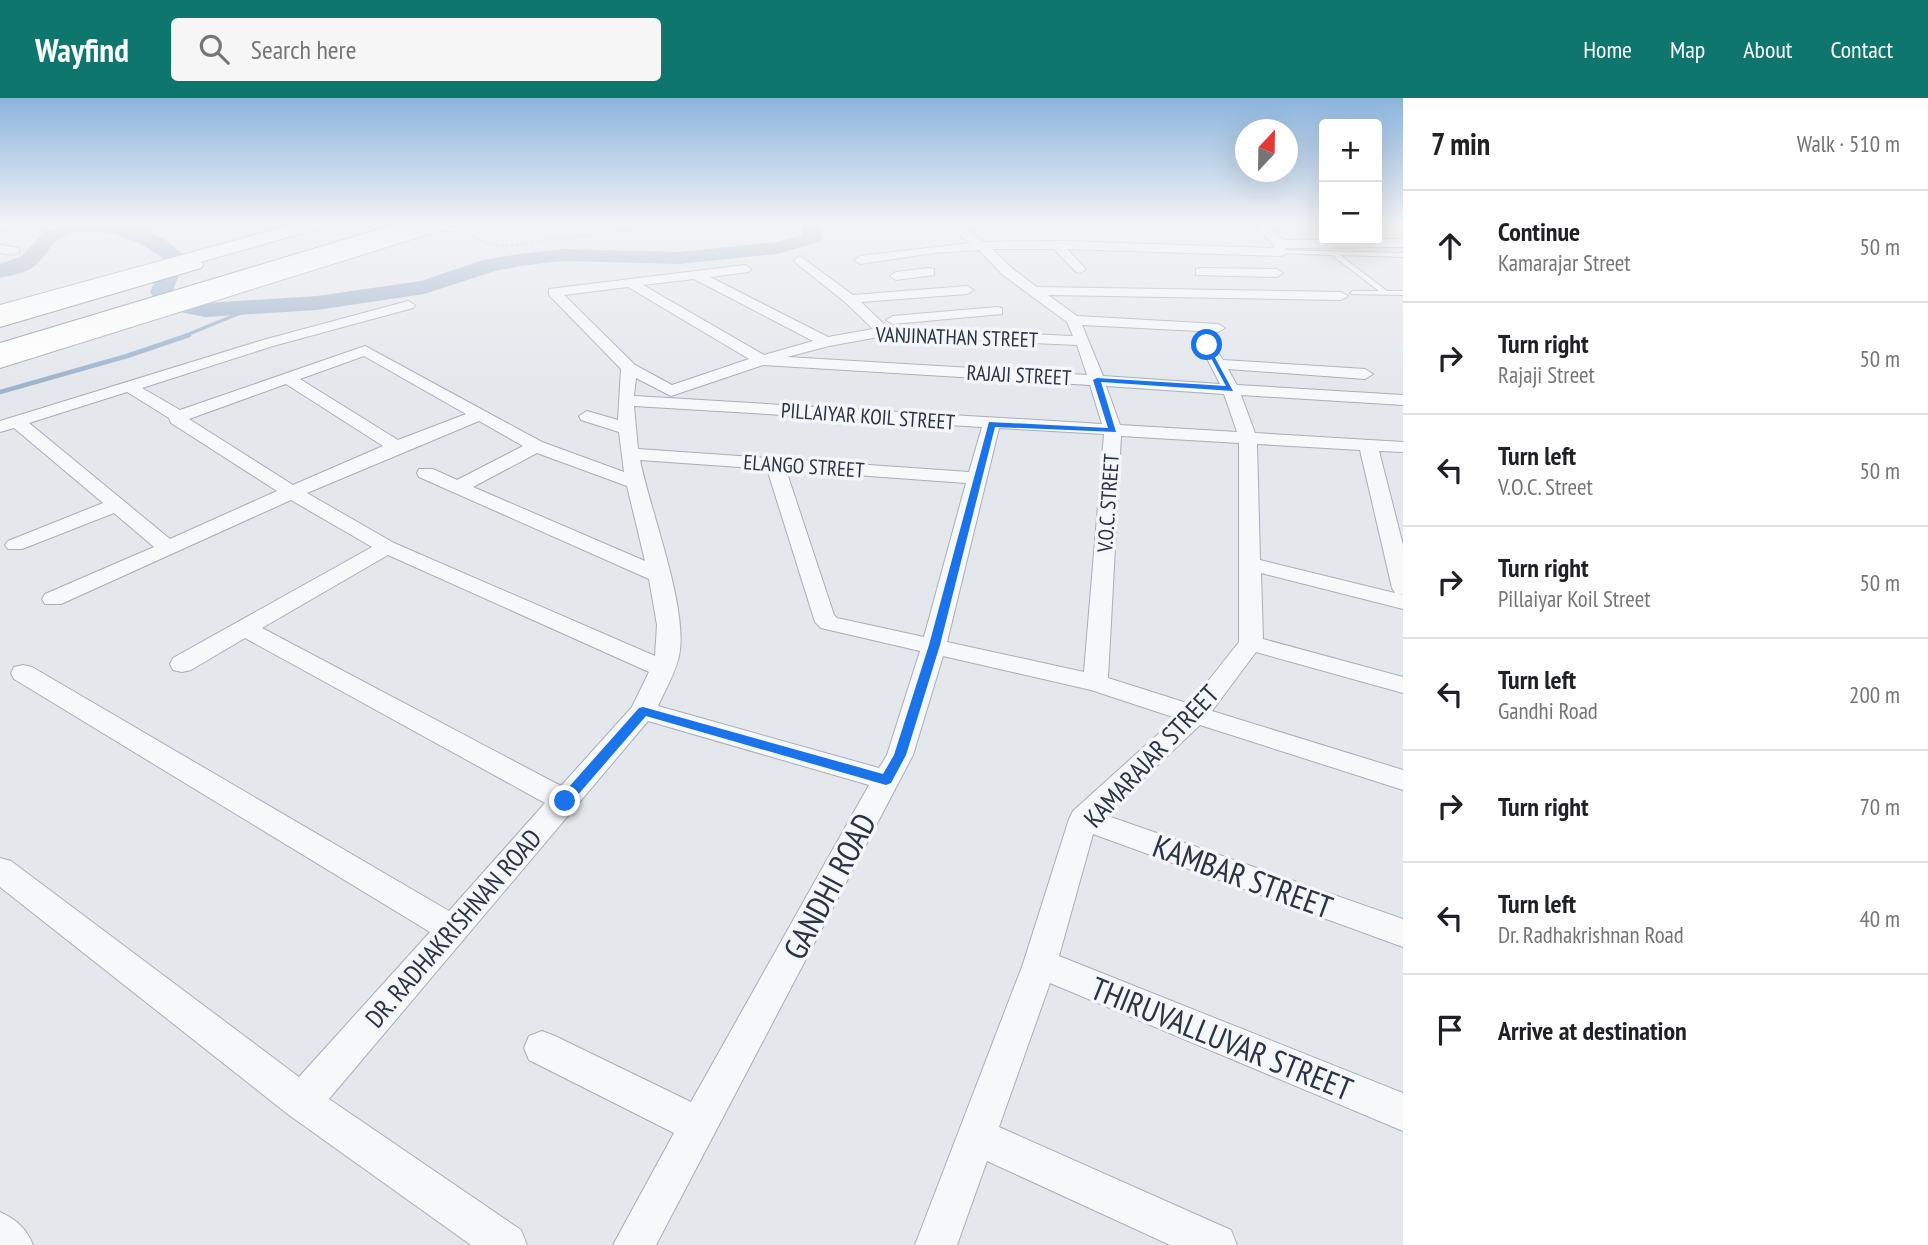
<!DOCTYPE html>
<meta charset="utf-8">
<style>
:root{--surface:#fff;--page:#f6f6f6;--text:#202124;--muted:#757577;--line:#e0e0e0;--accent:#0f766e}
body{margin:0;font-family:"PT Sans Narrow",sans-serif;background:var(--page);color:var(--text)}
.controls{position:absolute;right:21px;top:21px;display:grid;overflow:hidden;border-radius:7px;box-shadow:0 7px 28px #0002}
.controls button{width:63px;height:63px;display:grid;place-items:center;padding:0;border:0;border-bottom:2px solid var(--line);background:var(--surface);color:var(--text);font:35px sans-serif}
.compass{position:absolute;left:1235px;top:21px;width:63px;height:63px;border-radius:50%;background:var(--surface);box-shadow:0 7px 28px #0002;rotate:22deg}
.stop{position:absolute;width:21px;height:21px;margin:-16px;border:5px solid #1a73e8;border-radius:50%;background:#fff}
.stop.end{background:#1a73e8;border-color:#fff;box-shadow:0 2px 7px #0008}
.list{margin:0;padding:0;list-style:none}
h2{display:flex;justify-content:space-between;align-items:center;height:91px;margin:0;padding:0 28px;font-size:30px}
h2 small{font-size:23px;font-weight:400;color:var(--muted)}
.list li{display:grid;grid-template-columns:46px 1fr auto;gap:21px;align-items:center;box-sizing:border-box;height:112px;padding:0 28px;border-top:2px solid var(--line)}
.list b{display:block;font-size:26px;white-space:nowrap}
.list p{margin:0;font-size:23px;white-space:nowrap;color:var(--muted)}
.list em{font-size:23px;font-style:normal;color:var(--muted)}
.icon{flex:none;width:38px;height:38px;fill:none;stroke:currentColor;stroke-width:2;stroke-linecap:round;stroke-linejoin:round}
.map{position:relative;flex:none;width:1403px;height:1147px;overflow:hidden}
header{display:flex;align-items:center;gap:42px;box-sizing:border-box;height:98px;padding:0 35px;background:var(--accent);color:#fff}
header strong{font-size:33px}
nav{display:flex;gap:38px;margin-inline-start:auto;font-size:24px}
.search{width:490px;height:63px;background:var(--page);display:flex;align-items:center;gap:18px;box-sizing:border-box;padding:0 24px;border-radius:7px;color:var(--muted);font-size:26px}
main{display:flex}
aside{flex:1;background:var(--surface)}
.map>svg:first-child{display:block}
.lines{fill:none;stroke-linecap:round;stroke-linejoin:round}
.stream-far1{stroke:#9fb4cc;stroke-width:3.5}
.stream{stroke:#9fb4cc;stroke-width:4.5}
.river{fill:#9fb4cc;fill-rule:evenodd}
.lane-casing{stroke:#a9aeb7;stroke-width:2}
.street-casing{stroke:#a9aeb7;stroke-width:2}
.primary-casing{stroke:#a3abb8;stroke-width:2}
.highway-casing{stroke:#8b94a3;stroke-width:2}
.path{stroke:#c2c5cb;stroke-width:2.5;stroke-dasharray:2.5 2.5;stroke-linecap:butt}
.lane{fill:#f7f8fa;fill-rule:evenodd}
.street{fill:#f7f8fa;fill-rule:evenodd}
.primary{fill:#fff;fill-rule:evenodd}
.highway{fill:#fff;fill-rule:evenodd}
.route{fill:#1a73e8}
.labels{text-anchor:middle;dominant-baseline:central;stroke-width:7;stroke-linejoin:round;paint-order:stroke}
.far-street-label{font-size:21px;fill:#2b3445;stroke:#f4f6f9}
.street-label{font-size:26px;fill:#2b3445;stroke:#f4f6f9}
.near-street-label{font-size:32px;fill:#2b3445;stroke:#f4f6f9}
</style>
<header>
<strong>Wayfind</strong>
<div class="search"><svg class="icon" aria-label="search" viewBox="0 0 24 24"><circle cx="10" cy="10" r="6"/><path d="M15 15l6 6"/></svg>Search here</div>
<nav><a>Home</a><a>Map</a><a>About</a><a>Contact</a></nav>
</header>
<main>
<div class="map">
<svg width="1403" height="1147" viewBox="0 0 1403 1147">
<rect width="100%" height="100%" fill="#e4e7ec"/>
<g class="lines">
<polyline class="stream-far1" points="184,238 250,211"/>
<polyline class="stream" points="0,294 127,258 189,237"/>
<path class="river" d="M80,124C117,124 162,128 186,161L172,194L176,199L205,205L317,198L421,183L483,162L520,156L563,151L680,154L776,144L802,137V129L798,124H820L822,140L819,144L777,156L680,166L563,163L520,168L495,173L424,196L317,212L205,219L160,210L150,194L164,162C138,139 90,122 57,142C51,146 48,154 43,159C33,174 17,176 0,180V166L22,158L45,133Z"/>
<g class="lane-casing">
<g id="lane">
<polygon points="456,124 462,124 460,132 457,134 429,129 432,127 455,130"/>
<polygon points="1280,152 1403,155 1403,159 1340,157 1387,193 1403,193 1403,197 1351,196 1350,195 1353,193 1379,193 1332,157 1278,155"/>
</g>
</g>
<g class="street-casing">
<g id="street">
<polygon points="6,124 22,124 0,133 0,126"/>
<path d="M943,124H1009L1003,127L965,131L984,144L1063,143L1274,150V147L1252,124H1264L1283,142L1403,141V149L1286,150L1284,157L1280,158L1067,151L1086,171L1080,175L1076,174L1054,151H992L1013,171L1037,189L1341,194L1348,198L1341,202L1048,197L1077,218L1218,226L1225,230L1218,234L1082,227L1103,278L1220,286L1200,247L1207,243L1212,244L1223,262L1365,271L1373,276L1365,281L1228,271L1237,287L1403,297V307L1241,297L1255,335L1403,344V354L1379,353L1403,447V497L1395,495L1392,490L1360,352L1257,346L1260,462L1403,497V511L1261,475L1263,541L1403,579V595L1256,554L1212,613L1403,672V692L1200,627L1105,717L1403,821V849L1093,736L1059,858L1403,995V1033L1050,885L999,1029L1231,1132L1237,1147H1170L987,1063L957,1147H915L1023,866L1069,721L1073,713L1176,620L1091,592L943,558L913,657L656,1147H613L674,1035L529,962L524,950L529,938L542,933L555,938L691,1004L869,687L648,623L329,1001L521,1132L527,1147H471L289,1017L0,789V760L11,763L299,979L430,834L14,581L11,575L14,569L23,567L32,569L449,813L545,705L245,540L191,572L182,574L173,572L170,566L173,560L372,449L291,402L61,506H45L42,501L45,496L154,449L114,415L22,451H8L5,447L8,443L103,405L14,330L0,334V323L263,242L408,203L415,207L413,210L273,248L142,290L180,312L365,248L542,344L624,374L619,334L581,322L579,318L587,313L618,322L621,271L549,197V191L745,167L751,171L749,174L710,179L828,239L873,231L845,204L796,165L794,162L800,158L853,197L967,188L974,192L967,196L861,204L888,230L1073,238L1067,224L1003,177L979,152L934,155L860,166L854,162L860,158L970,145ZM694,181L813,243L764,257L643,187ZM628,189L749,261L672,287L635,267L564,197ZM884,238L1077,247L1087,277L787,259L829,248ZM364,258L466,316L398,342L300,281ZM763,267L1090,287L1102,326L634,298L636,280L671,298ZM286,286L383,348L293,387L189,321ZM1106,288L1224,296L1237,334L1120,327ZM127,294L169,320L171,325L277,393L170,441L29,325ZM634,308L982,329L969,374L638,351ZM479,323L523,348L457,382L433,371H419L417,375L419,379L649,481L657,527L655,558L394,445L307,395ZM999,330L1104,336L1084,574L947,544ZM1121,338L1239,345V544L1190,606L1108,580ZM537,355L627,388L645,463L473,389ZM640,362L767,371L815,524L821,530L920,553L887,657L879,670L658,608C665,592 675,576 679,558C689,511 650,413 640,362ZM786,372L966,385L924,539L837,520L834,517ZM388,457L649,574L632,609L561,688L262,530Z"/>
<polygon points="0,147 18,150 20,153 14,157 0,155"/>
<polygon points="929,170 934,171 934,177 896,182 890,178 896,174"/>
<polygon points="1201,170 1277,171 1283,175 1277,179 1196,177 1196,171"/>
<polygon points="997,209 1002,210 1002,216 893,226 886,222 893,218"/>
<path d="M0,1114C17,1122 26,1130 33,1147H0Z"/>
</g>
</g>
<g class="primary-casing">
<g id="primary">
<polygon points="302,124 330,124 327,128 0,221 0,207"/>
<polygon points="430,124 457,124 454,128 0,270 0,255"/>
</g>
</g>
<g class="highway-casing">
<g id="highway">
<polygon points="403,124 430,124 427,128 0,260 0,245"/>
<polygon points="194,160 204,166 201,170 0,229 0,215"/>
</g>
</g>
<polyline class="path" points="468,137 492,147 505,148 631,132 666,124"/>
<use href="#lane" class="lane"/>
<use href="#street" class="street"/>
<use href="#primary" class="primary"/>
<use href="#highway" class="highway"/>
</g>
<linearGradient id="sky" x2="0" y2="1"><stop stop-color="#8bb4dd"/><stop offset="0.44" stop-color="#f3f4f6"/><stop offset="1" stop-color="#f3f4f6" stop-opacity="0"/></linearGradient>
<rect width="1403" height="284" fill="url(#sky)"/>
<polygon class="route" points="1207,245 1233,293 1101,284 1116,334 995,329 940,547 906,657 891,685 886,687 646,618 570,706 560,706 560,699 639,610 643,609 883,676 894,657 929,547 989,324 1108,330 1093,282 1097,280 1226,288 1204,247"/>
<g class="labels">
<g class="far-street-label">
<text transform="translate(957 239) rotate(2)">VANJINATHAN STREET</text>
<text transform="translate(1019 277) rotate(3)">RAJAJI STREET</text>
<text transform="translate(868 318) rotate(4)">PILLAIYAR KOIL STREET</text>
<text transform="translate(804 368) rotate(4)">ELANGO STREET</text>
<text transform="translate(1108 405) rotate(-86)">V.O.C. STREET</text>
</g>
<g class="street-label">
<text transform="translate(1151 658) rotate(-47)">KAMARAJAR STREET</text>
<text transform="translate(453 830) rotate(-49)">DR. RADHAKRISHNAN ROAD</text>
</g>
<g class="near-street-label">
<text transform="translate(1243 778) rotate(20)">KAMBAR STREET</text>
<text transform="translate(829 788) rotate(-62)">GANDHI ROAD</text>
<text transform="translate(1222 940) rotate(22)">THIRUVALLUVAR STREET</text>
</g>
</g>
</svg>
<div class="controls">
<button>+</button>
<button>−</button>
</div>
<svg class="compass" viewBox="-18 -18 36 36"><path d="M0-13l5 13h-10z" fill="#e53935"/><path d="M0 13l5-13h-10z" fill="#757577"/></svg>
<div class="stop" style="left:1207px;top:247px"></div>
<div class="stop end" style="left:565px;top:703px"></div>
</div>
<aside>
<h2>7 min<small>Walk · 510 m</small></h2>
<ul class="list">
<li><svg class="icon" aria-label="ahead" viewBox="0 0 24 24"><path d="M12 20V5M6 11l6-6 6 6"/></svg><div><b>Continue</b><p>Kamarajar Street</p></div><em>50 m</em></li>
<li><svg class="icon" aria-label="right" viewBox="0 0 24 24"><path d="M7 20v-9h11M14 6l5 5-5 5"/></svg><div><b>Turn right</b><p>Rajaji Street</p></div><em>50 m</em></li>
<li><svg class="icon" aria-label="left" viewBox="0 0 24 24"><path d="M17 20v-9H6M10 6l-5 5 5 5"/></svg><div><b>Turn left</b><p>V.O.C. Street</p></div><em>50 m</em></li>
<li><svg class="icon" aria-label="right" viewBox="0 0 24 24"><path d="M7 20v-9h11M14 6l5 5-5 5"/></svg><div><b>Turn right</b><p>Pillaiyar Koil Street</p></div><em>50 m</em></li>
<li><svg class="icon" aria-label="left" viewBox="0 0 24 24"><path d="M17 20v-9H6M10 6l-5 5 5 5"/></svg><div><b>Turn left</b><p>Gandhi Road</p></div><em>200 m</em></li>
<li><svg class="icon" aria-label="right" viewBox="0 0 24 24"><path d="M7 20v-9h11M14 6l5 5-5 5"/></svg><div><b>Turn right</b></div><em>70 m</em></li>
<li><svg class="icon" aria-label="left" viewBox="0 0 24 24"><path d="M17 20v-9H6M10 6l-5 5 5 5"/></svg><div><b>Turn left</b><p>Dr. Radhakrishnan Road</p></div><em>40 m</em></li>
<li><svg class="icon" aria-label="arrive" viewBox="0 0 24 24"><path d="M6 21V4h12l-3 4 3 4H6"/></svg><div><b>Arrive at destination</b></div></li>
</ul>
</aside>
</main>
